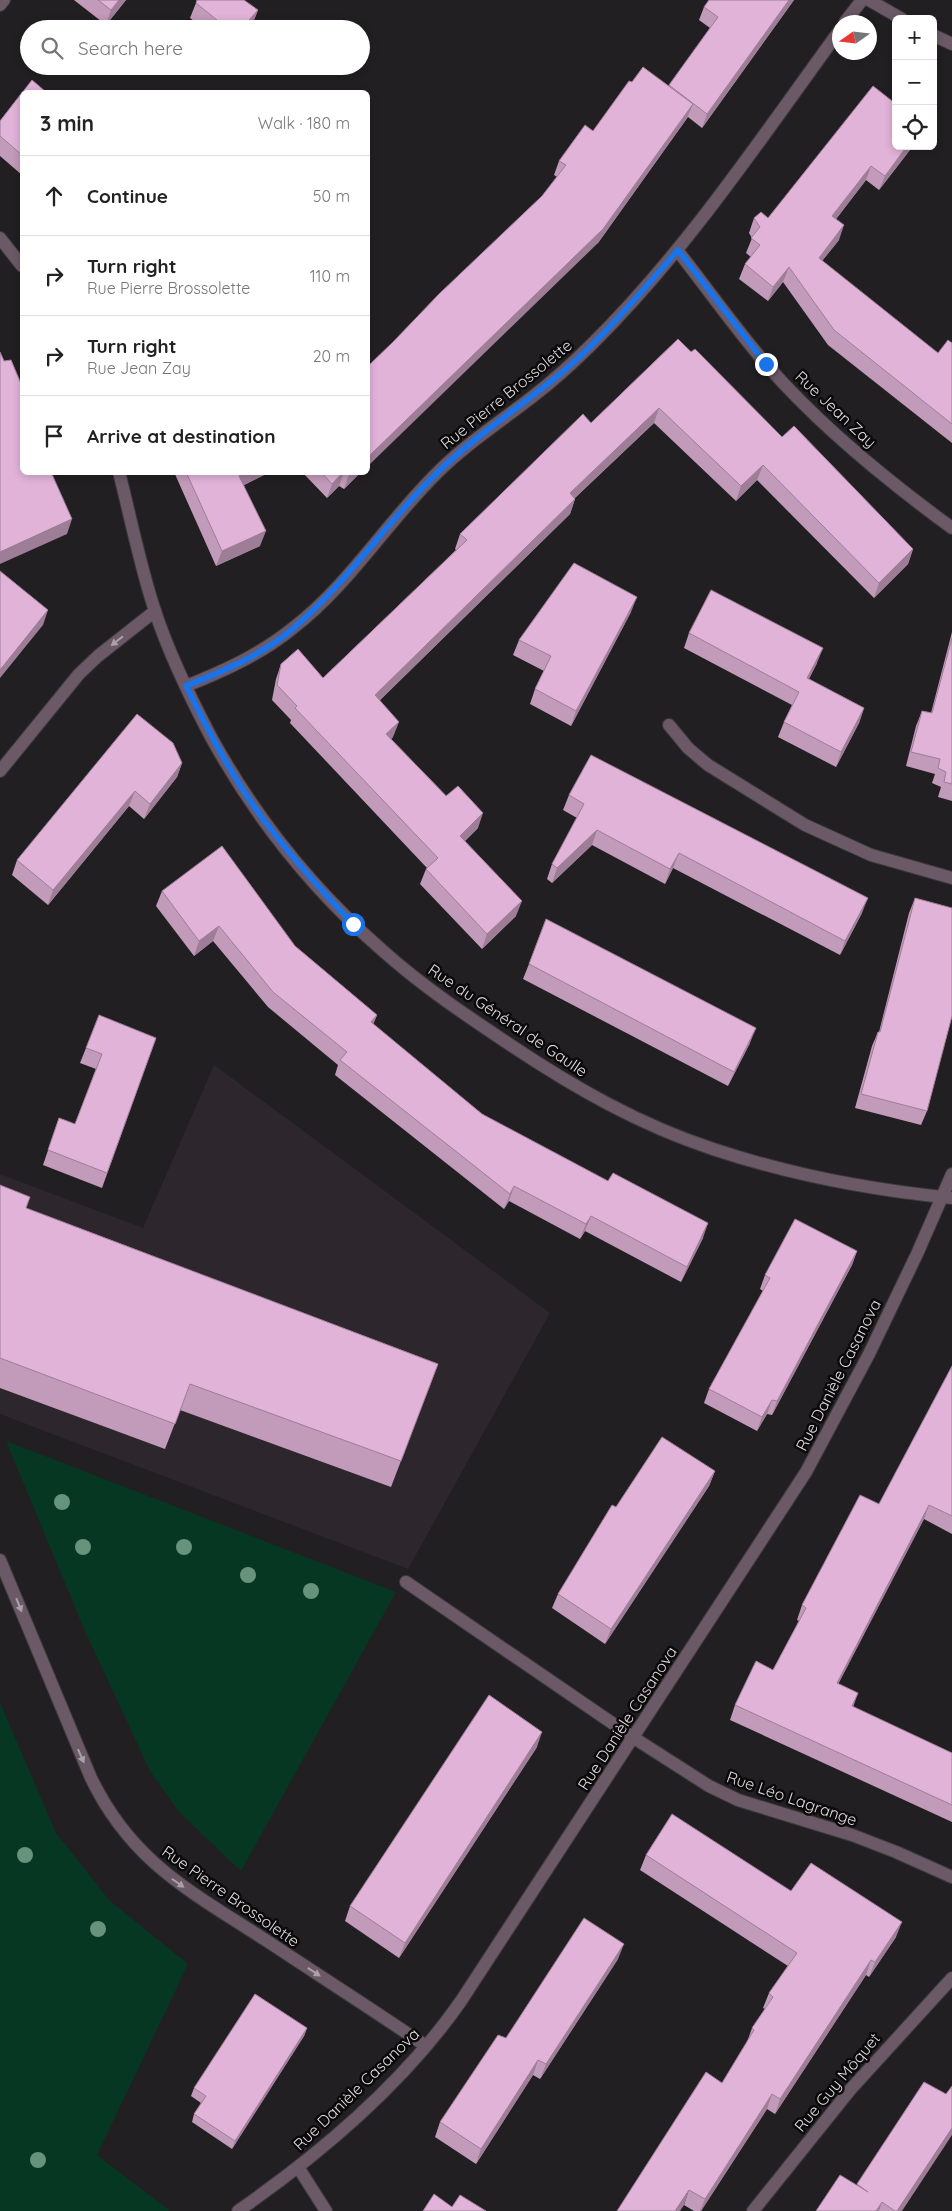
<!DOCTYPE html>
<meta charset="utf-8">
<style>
:root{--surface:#fff;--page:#f2f2f2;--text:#222;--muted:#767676;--line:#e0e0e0}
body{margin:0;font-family:Quicksand,sans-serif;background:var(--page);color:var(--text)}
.controls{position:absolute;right:15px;top:15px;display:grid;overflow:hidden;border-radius:8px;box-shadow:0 2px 8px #0003}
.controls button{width:45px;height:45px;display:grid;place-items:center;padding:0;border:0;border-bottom:1px solid var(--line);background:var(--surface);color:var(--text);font:25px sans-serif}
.compass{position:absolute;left:832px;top:15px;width:45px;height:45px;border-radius:50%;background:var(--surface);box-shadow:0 2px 8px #0003;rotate:256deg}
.stop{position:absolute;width:15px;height:15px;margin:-11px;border:4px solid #1a73e8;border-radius:50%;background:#fff}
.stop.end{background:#1a73e8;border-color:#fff;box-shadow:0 1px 5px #0008}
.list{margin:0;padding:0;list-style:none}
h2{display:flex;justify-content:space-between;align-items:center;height:65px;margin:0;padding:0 20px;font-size:21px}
h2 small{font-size:16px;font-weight:400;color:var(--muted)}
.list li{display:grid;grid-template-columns:32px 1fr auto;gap:15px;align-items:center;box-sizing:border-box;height:80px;padding:0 20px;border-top:1px solid var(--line)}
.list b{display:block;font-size:19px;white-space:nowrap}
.list p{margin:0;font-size:16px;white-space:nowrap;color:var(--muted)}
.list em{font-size:16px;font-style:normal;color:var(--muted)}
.icon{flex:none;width:28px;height:28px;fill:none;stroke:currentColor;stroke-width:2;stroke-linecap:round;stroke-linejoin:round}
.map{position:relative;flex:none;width:952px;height:2211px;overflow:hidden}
.search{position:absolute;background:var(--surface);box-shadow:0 2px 8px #0003;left:20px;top:20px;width:350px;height:55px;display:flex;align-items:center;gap:12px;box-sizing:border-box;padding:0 18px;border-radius:28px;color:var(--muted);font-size:19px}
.panel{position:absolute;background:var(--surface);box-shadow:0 2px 8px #0003;left:20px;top:90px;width:350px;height:385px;border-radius:8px}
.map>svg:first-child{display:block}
.built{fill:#2e262d}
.green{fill:#063722}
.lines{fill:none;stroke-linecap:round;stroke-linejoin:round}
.minor-casing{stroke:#3c3a3c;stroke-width:14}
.minor{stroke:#6b5967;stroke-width:12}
.tree{fill:#67927b}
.wall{fill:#c29aba}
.shaded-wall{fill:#9e7d97}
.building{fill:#e1b3d8;stroke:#9e7d97}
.oneway{fill:#aba2a9}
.route{stroke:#1a73e8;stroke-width:6}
.labels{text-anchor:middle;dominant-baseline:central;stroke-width:5;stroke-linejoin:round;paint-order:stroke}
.street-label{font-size:16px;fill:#dfdddf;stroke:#0b090a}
</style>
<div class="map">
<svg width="952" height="2211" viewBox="0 0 952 2211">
<rect width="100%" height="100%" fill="#221f22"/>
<polygon class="built" points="214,1065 550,1313 408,1569 0,1414 0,1174 143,1228"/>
<g class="green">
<polygon points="6,1441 396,1592 241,1871 179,1812 150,1771 84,1629"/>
<polygon points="0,1703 56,1833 110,1901 188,1964 97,2155 170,2211 0,2211"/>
</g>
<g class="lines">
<g class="minor-casing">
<g id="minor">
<polyline points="869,0 902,19"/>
<polyline points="0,5 4,0"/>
<polyline points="845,22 862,0"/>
<polyline points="933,35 952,44"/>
<polyline points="0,238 22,266"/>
<path d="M677,250C707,288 735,328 766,364C817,423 889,482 952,528"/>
<path d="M119,472C131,519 140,566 155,611C169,654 190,697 211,737C255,817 313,890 382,950C422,986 467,1016 512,1046C575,1088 640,1125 713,1149C791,1175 870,1190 952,1198"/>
<path d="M186,686C224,671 261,654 293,628C349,585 387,522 437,473C466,444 500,422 532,397C553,381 573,363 592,344C687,250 761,138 840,30"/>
<polyline points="669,725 688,748 708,765 805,825 871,855 952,878"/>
<polyline points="0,771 79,674 98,656 155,611"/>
<path d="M0,1560L91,1778C132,1863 192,1892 267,1941C320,1976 373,2010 426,2046"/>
<polyline points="406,1582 634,1738 709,1786 738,1800 852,1835 896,1852 952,1877"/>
<polyline points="298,2167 326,2211"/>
<path d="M238,2211C320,2154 404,2083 461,2001L806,1472L869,1354L917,1254L952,1174"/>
<polyline points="753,2211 850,2090 952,1978"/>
</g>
</g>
<use href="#minor" class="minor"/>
</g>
<g class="tree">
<circle cx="62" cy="1502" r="8"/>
<circle cx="83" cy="1547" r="8"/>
<circle cx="184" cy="1547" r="8"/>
<circle cx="248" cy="1575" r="8"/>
<circle cx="311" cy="1591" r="8"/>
<circle cx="25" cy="1855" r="8"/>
<circle cx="98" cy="1929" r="8"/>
<circle cx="38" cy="2160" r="8"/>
</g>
<g class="wall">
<polygon points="74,0 126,0 106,25"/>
<polygon points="709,0 794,0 702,128 688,117 598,243 393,342 542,196 557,177 554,175 559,161 593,131 632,82 669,86 710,28 699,20 704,7"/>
<polygon points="196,3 258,10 252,25 249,29 204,29 190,18"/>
<polygon points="22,92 22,175 0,156 0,121"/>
<polygon points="896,146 913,146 879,190 866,180 836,219 839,240 822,261 938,353 952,343 952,443 828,345 783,282 768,301 739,279 745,264 751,257 746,253 752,238 749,233 754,218 768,218"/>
<polygon points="678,339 782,437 913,549 908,564 874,598 757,480 736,501 654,423 575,498 575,499 570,514 380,700 393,737 391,739 478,828 465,841 516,916 482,949 420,884 426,869 427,868 290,723 291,720 272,700 276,679 281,664 323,678 456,550 455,549 460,534 591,423"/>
<polygon points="174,472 270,472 244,485 260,546 216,566"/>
<polygon points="302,472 361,472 344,489 339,486 327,498"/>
<polygon points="631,612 571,726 530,704 535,689 544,671 513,655 519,640"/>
<polygon points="952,632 952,801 938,797 941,787 932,783 935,774 906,766 916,726 922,711 931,713"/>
<polygon points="689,633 817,663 809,679 864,708 859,723 836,767 778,737 784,722 792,705 684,648"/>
<polygon points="182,763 177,777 144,819 129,806 48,905 12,875 17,860"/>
<polygon points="569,795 862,913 840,955 673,868 665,884 592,845 552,883 547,879 552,864 577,818 563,810"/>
<polygon points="162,891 295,946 377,1015 373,1024 482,1114 703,1238 681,1282 585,1231 580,1239 509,1201 504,1209 335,1075 338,1065 268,1007 213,941 194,956 156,906"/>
<polygon points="915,898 927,1111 921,1125 855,1108 872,1046 878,1032 879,1032 909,913"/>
<polygon points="529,964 750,1043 728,1086 523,979"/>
<polygon points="156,1038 102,1188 43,1165 59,1118 75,1124 96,1069 80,1063 86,1048"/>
<polygon points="0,1185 26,1208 438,1364 391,1487 180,1410 165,1449 0,1388"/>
<polygon points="857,1251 852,1265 772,1415 767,1414 757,1431 704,1403 709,1389 763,1291 760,1289 765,1275"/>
<polygon points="952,1366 952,1534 924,1519 838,1684 858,1693 853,1707 952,1753 952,1822 730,1720 735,1705 773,1670 799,1621 797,1620 802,1605 879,1504"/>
<polygon points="715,1471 709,1486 605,1644 552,1608 558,1594 616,1507"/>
<polygon points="537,1747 399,1958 345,1921 350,1906"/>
<polygon points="646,1855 791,1891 896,1937 869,1977 866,1975 775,2114 767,2109 701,2211 694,2211 684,2205 722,2083 747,2042 752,2028 765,2009 763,2008 769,1993 788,1966 640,1870"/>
<polygon points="618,1959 540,2079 533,2075 476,2164 435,2137 440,2122 506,2038"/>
<polygon points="307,2028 304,2036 232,2149 192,2122 194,2114 201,2103 191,2096 194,2088"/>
<polygon points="857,2184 902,2211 816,2211 857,2185"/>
</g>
<g class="shaded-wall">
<polygon points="119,0 126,0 106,25 111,10"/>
<polygon points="789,0 794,0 702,128 707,114"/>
<polygon points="258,10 252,25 249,29 241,29"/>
<polygon points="693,104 687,118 598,243 368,466 368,457"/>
<polygon points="907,146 913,146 879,190 885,176"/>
<polygon points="871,166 866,180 827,231 832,216"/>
<polygon points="844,225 839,240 813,272 819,258"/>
<polygon points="789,267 783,282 768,301 773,287"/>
<polygon points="659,408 654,423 564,508 570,493"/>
<polygon points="763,465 757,480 736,501 741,486"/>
<polygon points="245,472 270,472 234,490 239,476"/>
<polygon points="343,472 344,472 339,486 327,498 332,484"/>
<polygon points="351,472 361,472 344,489 349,474"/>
<polygon points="575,499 570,514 370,710 375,695"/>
<polygon points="72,519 67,534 0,564 0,552"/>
<polygon points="266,531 260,546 216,566 222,551"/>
<polygon points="913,549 908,564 874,598 879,583"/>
<polygon points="637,597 631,612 571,726 576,711"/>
<polygon points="48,610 43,625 0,678 0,670"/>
<polygon points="823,648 817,663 801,693 807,678"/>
<polygon points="864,708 859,723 836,767 841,752"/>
<polygon points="399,722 393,737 381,749 386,734"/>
<polygon points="182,763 177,777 144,819 150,804"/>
<polygon points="135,791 129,806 48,905 53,890"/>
<polygon points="483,813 478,828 454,851 460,836"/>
<polygon points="597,830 592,845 552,883 557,868"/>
<polygon points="679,853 673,868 665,884 670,869"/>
<polygon points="868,898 862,913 840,955 845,941"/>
<polygon points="522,901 516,916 482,949 487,934"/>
<polygon points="219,926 213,941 194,956 199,941"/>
<polygon points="377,1015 371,1030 371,1022"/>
<polygon points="756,1028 750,1043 728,1086 734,1072"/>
<polygon points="514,1186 509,1201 504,1209 510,1194"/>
<polygon points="591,1216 585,1231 580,1239 586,1224"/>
<polygon points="708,1223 703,1238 681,1282 687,1267"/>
<polygon points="857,1251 852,1265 772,1415 777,1401"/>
<polygon points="772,1400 767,1414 757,1431 762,1417"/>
<polygon points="715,1471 709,1486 605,1644 611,1629"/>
<polygon points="929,1505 924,1519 831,1698 837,1683"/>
<polygon points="542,1732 537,1747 399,1958 405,1943"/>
<polygon points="902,1922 896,1937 869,1977 875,1962"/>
<polygon points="624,1944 618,1959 540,2079 546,2064"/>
<polygon points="871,1960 866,1975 775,2114 780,2099"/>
<polygon points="307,2028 304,2036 232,2149 235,2141"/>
<polygon points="538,2060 533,2075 476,2164 481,2149"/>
<polygon points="772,2094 767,2109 701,2211 700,2211 705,2199"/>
<polygon points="952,2128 952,2135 902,2211 897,2211"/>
<polygon points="689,2190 684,2205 680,2211 675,2211"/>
<polygon points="882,2202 879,2211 876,2211"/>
</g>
<g class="building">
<polygon points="98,0 119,0 111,10"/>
<polygon points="197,0 244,0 258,10 241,29 228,29 196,3"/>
<polygon points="709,0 789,0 707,114 669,85 718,17 704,7"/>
<polygon points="643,67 693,104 603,229 368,457 368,366 393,342 439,294 542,196 566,165 559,161 585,125 593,131 629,81 632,82"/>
<polygon points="32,80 46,92 22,92 22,155 0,136 0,121"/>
<polygon points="873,86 896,104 896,146 907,146 885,176 871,166 832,216 844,225 819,258 938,353 948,340 952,343 952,424 834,330 789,267 773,287 745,264 760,245 751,238 760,227 754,218 761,212 768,218"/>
<polygon points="678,339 691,352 695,349 782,437 794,426 913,549 879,583 763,465 741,486 659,408 570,493 575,499 375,695 399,722 386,734 446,796 458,786 483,813 460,836 522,901 487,934 426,869 438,858 295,708 297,706 277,685 281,664 298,649 323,678 467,540 460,534 583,414 591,423"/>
<polygon points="0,352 4,361 11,360 22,386 22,472 51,472 72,519 0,552"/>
<polygon points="186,472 245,472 239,476 266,531 222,551"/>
<polygon points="321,472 343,472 332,484"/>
<polygon points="574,563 637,597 576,711 535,689 551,656 519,640"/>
<polygon points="0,571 48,610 0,670"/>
<polygon points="711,590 823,648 807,678 864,708 841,752 784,722 799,692 689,633"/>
<polygon points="952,638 952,784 944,782 946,772 938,768 940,759 911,752 922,711 932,713"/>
<polygon points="137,714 173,743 182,763 150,804 135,791 53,890 17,860"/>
<polygon points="591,755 868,898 845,941 679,853 670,869 597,830 557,868 552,864 584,804 569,795"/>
<polygon points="222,846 295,946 377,1015 371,1022 482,1114 608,1181 613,1173 708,1223 687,1267 591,1216 586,1224 514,1186 510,1194 340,1060 347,1052 273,992 219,926 199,941 162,891"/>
<polygon points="915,898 952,908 952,1016 927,1111 861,1094 878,1032 880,1032"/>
<polygon points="546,919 756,1028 734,1072 529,964"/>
<polygon points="99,1015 156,1038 107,1173 48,1150 59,1118 75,1124 102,1054 86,1048"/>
<polygon points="0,1185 30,1197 26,1208 438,1364 401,1461 190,1384 175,1424 0,1358"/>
<polygon points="795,1219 857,1251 777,1401 772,1400 762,1417 709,1389 770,1278 765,1275"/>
<polygon points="952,1366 952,1516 929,1505 837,1683 858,1693 852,1706 952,1753 952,1805 735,1705 756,1661 773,1670 806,1608 802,1605 860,1495 879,1504"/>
<polygon points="662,1437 715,1471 611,1629 558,1594 612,1505 616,1507"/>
<polygon points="489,1695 542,1732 405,1943 350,1906"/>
<polygon points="672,1814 791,1891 811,1863 902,1922 875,1962 871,1960 780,2099 772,2094 705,2199 689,2190 675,2211 617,2211 706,2072 722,2083 754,2030 752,2028 773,1997 769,1993 797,1953 646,1855"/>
<polygon points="584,1918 624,1944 546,2064 538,2060 481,2149 440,2122 498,2035 506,2038"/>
<polygon points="255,1994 307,2028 235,2141 194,2114 206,2096 194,2088"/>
<polygon points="924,2082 946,2094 952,2086 952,2128 897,2211 895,2211 882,2202 876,2211 816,2211 840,2175 868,2192 857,2184"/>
<polygon points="434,2194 452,2207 460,2195 486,2211 423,2211"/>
</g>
<defs><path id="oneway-solid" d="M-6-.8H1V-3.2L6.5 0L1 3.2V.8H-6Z" transform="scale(1.25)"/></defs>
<g class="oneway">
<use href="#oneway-solid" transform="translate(117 641) rotate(142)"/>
<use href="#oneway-solid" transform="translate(19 1605) rotate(68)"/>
<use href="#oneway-solid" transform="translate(81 1756) rotate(66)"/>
<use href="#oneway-solid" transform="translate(178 1883) rotate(35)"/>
<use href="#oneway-solid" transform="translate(314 1972) rotate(33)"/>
</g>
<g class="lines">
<path class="route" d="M353,924C317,886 283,848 253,805C227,767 206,726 186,686C224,671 264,654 295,627C349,580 388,520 439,471C478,433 525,404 566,369C607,333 642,291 678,250L766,364"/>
</g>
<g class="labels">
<g class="street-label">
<text transform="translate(506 394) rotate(-39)">Rue Pierre Brossolette</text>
<text transform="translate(836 409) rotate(43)">Rue Jean Zay</text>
<text transform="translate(508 1020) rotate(34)">Rue du Général de Gaulle</text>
<text transform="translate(838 1375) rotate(-63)">Rue Danièle Casanova</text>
<text transform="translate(627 1718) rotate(-57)">Rue Danièle Casanova</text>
<text transform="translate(792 1798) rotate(19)">Rue Léo Lagrange</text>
<text transform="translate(231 1896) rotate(35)">Rue Pierre Brossolette</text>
<text transform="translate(837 2082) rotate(-50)">Rue Guy Môquet</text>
<text transform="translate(356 2089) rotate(-44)">Rue Danièle Casanova</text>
</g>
</g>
</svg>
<div class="controls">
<button>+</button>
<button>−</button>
<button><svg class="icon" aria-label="locate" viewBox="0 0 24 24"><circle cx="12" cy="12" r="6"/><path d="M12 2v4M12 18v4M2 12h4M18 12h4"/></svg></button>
</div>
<svg class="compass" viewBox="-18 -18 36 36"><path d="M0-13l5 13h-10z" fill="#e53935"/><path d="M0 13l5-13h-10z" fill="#767676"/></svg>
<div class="stop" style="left:353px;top:924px"></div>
<div class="stop end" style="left:766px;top:364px"></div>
<div class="search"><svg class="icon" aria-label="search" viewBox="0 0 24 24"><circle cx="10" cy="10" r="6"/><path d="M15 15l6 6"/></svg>Search here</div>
<section class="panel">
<h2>3 min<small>Walk · 180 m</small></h2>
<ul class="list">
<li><svg class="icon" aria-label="ahead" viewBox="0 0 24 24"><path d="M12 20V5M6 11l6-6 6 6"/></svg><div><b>Continue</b></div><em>50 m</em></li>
<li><svg class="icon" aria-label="right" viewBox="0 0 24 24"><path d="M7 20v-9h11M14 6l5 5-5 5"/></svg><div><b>Turn right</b><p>Rue Pierre Brossolette</p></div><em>110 m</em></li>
<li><svg class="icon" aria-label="right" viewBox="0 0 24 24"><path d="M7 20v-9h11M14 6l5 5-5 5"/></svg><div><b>Turn right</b><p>Rue Jean Zay</p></div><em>20 m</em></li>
<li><svg class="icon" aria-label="arrive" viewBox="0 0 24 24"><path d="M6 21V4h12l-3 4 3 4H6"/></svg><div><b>Arrive at destination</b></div></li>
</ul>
</section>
</div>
